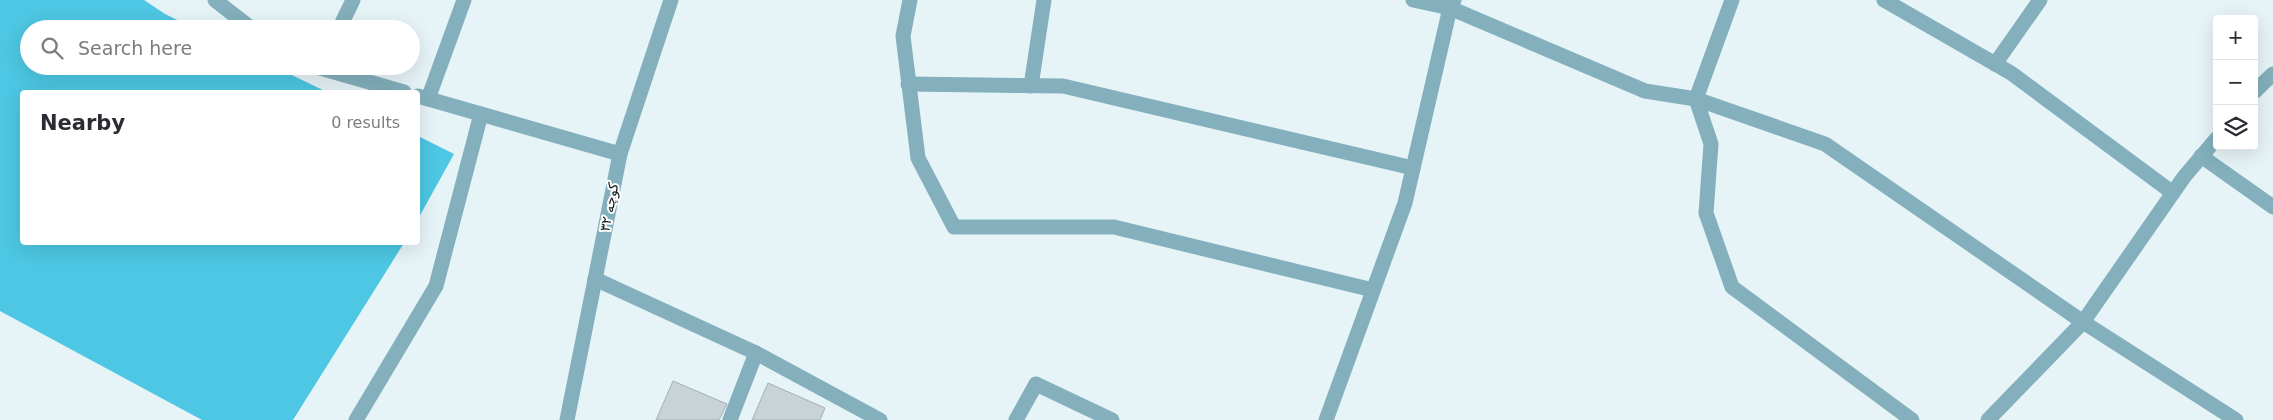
<!DOCTYPE html>
<meta charset="utf-8">
<style>
:root{--surface:#fff;--page:#f7f7f7;--text:#2b2b33;--muted:#7c7c81;--line:#e1e1e2}
body{margin:0;font-family:"DejaVu Sans","Noto Naskh Arabic",sans-serif;background:var(--page);color:var(--text)}
.controls{position:absolute;right:15px;top:15px;display:grid;overflow:hidden;border-radius:5px;box-shadow:0 5px 20px #0002}
.controls button{width:45px;height:45px;display:grid;place-items:center;padding:0;border:0;border-bottom:1px solid var(--line);background:var(--surface);color:var(--text);font:25px sans-serif}
.list{margin:0;padding:0;list-style:none}
h2{display:flex;justify-content:space-between;align-items:center;height:65px;margin:0;padding:0 20px;font-size:21px}
h2 small{font-size:16px;font-weight:400;color:var(--muted)}
.icon{flex:none;width:28px;height:28px;fill:none;stroke:currentColor;stroke-width:2;stroke-linecap:round;stroke-linejoin:round}
.map{position:relative;flex:none;width:2273px;height:420px;overflow:hidden}
.search{position:absolute;background:var(--surface);box-shadow:0 5px 20px #0002;left:20px;top:20px;width:400px;height:55px;display:flex;align-items:center;gap:12px;box-sizing:border-box;padding:0 18px;border-radius:28px;color:var(--muted);font-size:19px}
.panel{position:absolute;background:var(--surface);box-shadow:0 5px 20px #0002;left:20px;top:90px;width:400px;height:155px;border-radius:5px}
.map>svg:first-child{display:block}
.forest{fill:#4dc7e3}
.building{fill:#c7d3d7;stroke:#a4b0b4}
.lines{fill:none;stroke-linecap:round;stroke-linejoin:round}
.minor{stroke:#83b0bc;stroke-width:15}
.labels{text-anchor:middle;dominant-baseline:central;stroke-width:4;stroke-linejoin:round;paint-order:stroke}
.street-label{font-size:14px;fill:#151a1b;stroke:#fcfeff}
</style>
<div class="map">
<svg width="2273" height="420" viewBox="0 0 2273 420">
<rect width="100%" height="100%" fill="#e6f3f7"/>
<g class="forest">
<polygon points="0,0 144,0 165,14 196,29 29,29 29,66 273,66 327,92 22,92 22,242 404,243 293,420 202,420 0,311"/>
<polygon points="418,136 454,154 418,219"/>
</g>
<g class="building">
<polygon points="673,381 727,404 719,420 656,420"/>
<polygon points="768,383 825,408 820,420 752,420"/>
</g>
<g class="lines">
<g class="minor">
<polyline points="215,0 252,29"/>
<polyline points="910,0 903,36 918,158 954,227 1114,227 1373,290"/>
<polyline points="1413,0 1450,8 1645,91 1696,99 1825,144 2083,322 2236,420"/>
<polyline points="1732,0 1696,99 1711,144 1706,213 1732,287 1912,420"/>
<polyline points="1884,0 2011,73 2173,193"/>
<polyline points="339,29 353,0"/>
<polyline points="1995,64 2040,0"/>
<polyline points="313,66 404,92"/>
<polyline points="908,84 1063,86 1413,168"/>
<polyline points="1031,86 1044,0"/>
<polyline points="2254,92 2273,74"/>
<polyline points="418,96 620,154"/>
<polyline points="428,99 464,0"/>
<polyline points="2201,156 2273,207"/>
<polyline points="595,279 756,353"/>
<polyline points="356,420 436,286 481,114"/>
<polyline points="567,420 620,154 671,0"/>
<polyline points="730,420 756,353 880,420"/>
<polyline points="1016,420 1036,384 1112,420"/>
<polyline points="1326,420 1405,203 1450,8 1454,0"/>
<polyline points="1988,420 2083,322 2184,177 2217,138"/>
</g>
</g>
<g class="labels">
<g class="street-label">
<text transform="translate(609 207) rotate(-79)">کوچه ۳۲</text>
</g>
</g>
</svg>
<div class="controls">
<button>+</button>
<button>−</button>
<button><svg class="icon" aria-label="layers" viewBox="0 0 24 24"><path d="M12 4l9 5-9 5-9-5zM3 14l9 5 9-5"/></svg></button>
</div>
<div class="search"><svg class="icon" aria-label="search" viewBox="0 0 24 24"><circle cx="10" cy="10" r="6"/><path d="M15 15l6 6"/></svg>Search here</div>
<section class="panel">
<h2>Nearby<small>0 results</small></h2>
<ul class="list">
</ul>
</section>
</div>
